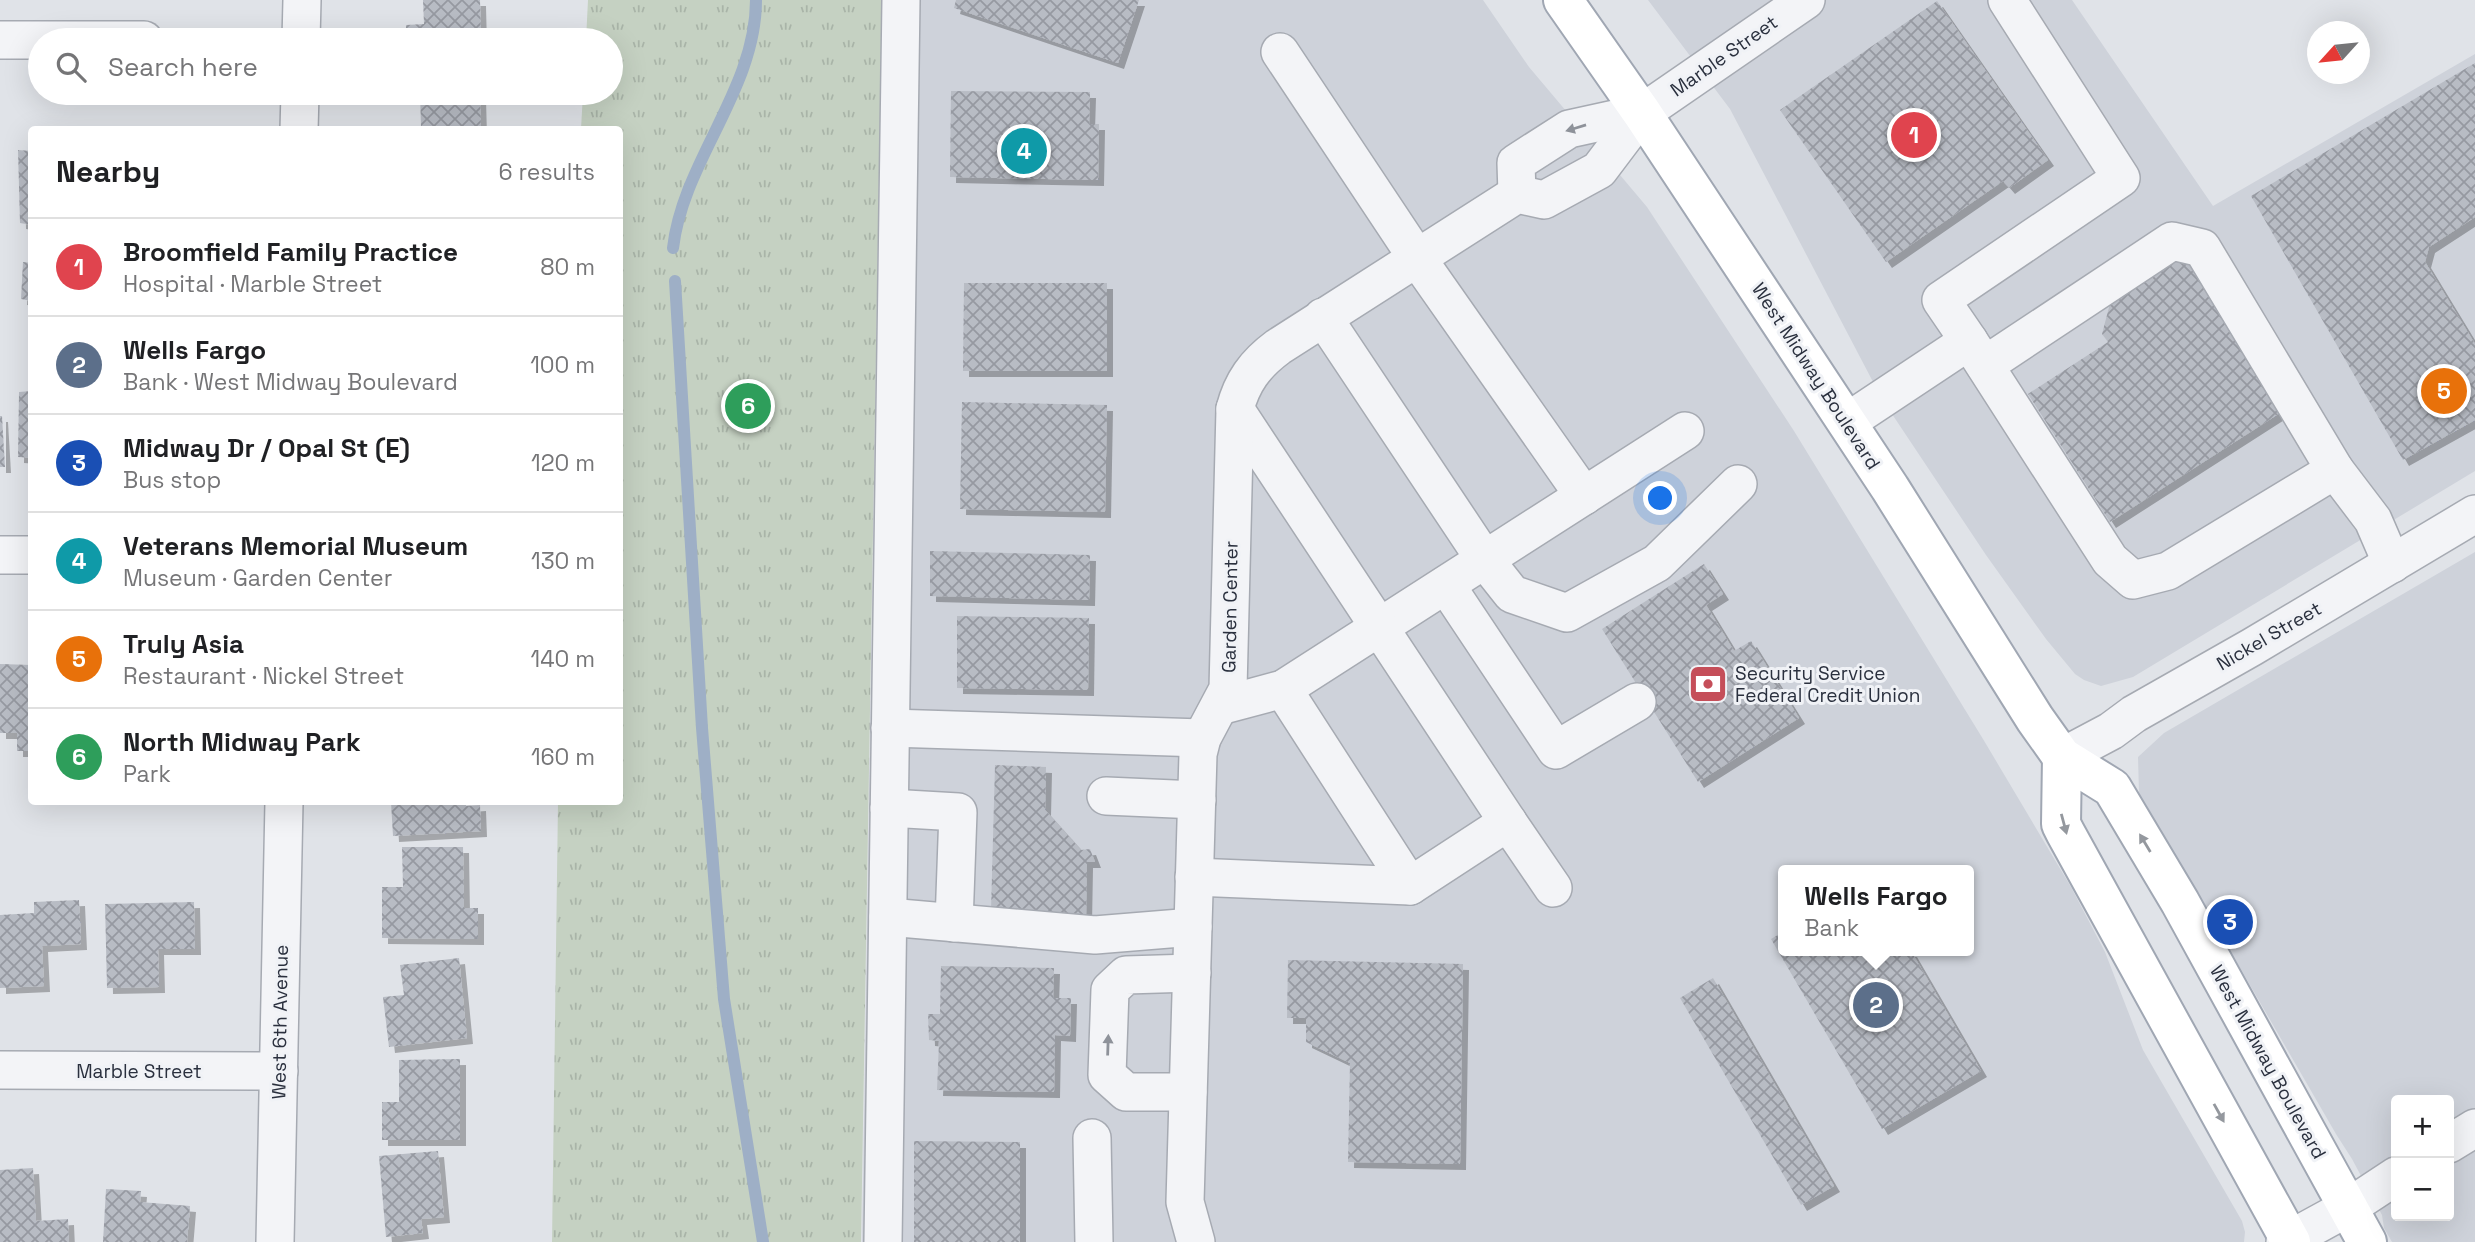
<!DOCTYPE html>
<meta charset="utf-8">
<style>
:root{--surface:#fff;--page:#f2f2f2;--text:#202124;--muted:#757577;--line:#e0e0e0;--accent:#c54e59}
body{margin:0;font-family:"Space Grotesk",sans-serif;background:var(--page);color:var(--text)}
.controls{position:absolute;right:21px;bottom:21px;display:grid;overflow:hidden;border-radius:7px;box-shadow:0 7px 28px #0002}
.controls button{width:63px;height:63px;display:grid;place-items:center;padding:0;border:0;border-bottom:2px solid var(--line);background:var(--surface);color:var(--text);font:35px sans-serif}
.compass{position:absolute;left:2307px;top:21px;width:63px;height:63px;border-radius:50%;background:var(--surface);box-shadow:0 7px 28px #0002;rotate:243deg}
.you{position:absolute;left:1661px;top:499px;width:24px;height:24px;margin:-18px;border:5px solid #fff;border-radius:50%;background:#1a73e8;box-shadow:0 0 0 10px #1a73e833}
.badge{display:grid;place-items:center;width:46px;height:46px;border-radius:50%;background:var(--accent);color:#fff;font-size:23px;font-weight:700}
.pin{position:absolute;translate:-50% -50%;border:4px solid #fff;box-shadow:0 2px 7px #0006}
.popup{position:absolute;left:1778px;top:865px;width:196px;height:91px;box-sizing:border-box;display:grid;place-content:center;border-radius:7px;background:var(--surface);filter:drop-shadow(0 2px 5px #0005);font-size:23px;white-space:nowrap;color:var(--muted)}
.popup b{font-size:26px;color:var(--text)}
.popup::after{content:'';position:absolute;left:50%;top:100%;margin-left:-14px;border:14px solid transparent;border-top-color:var(--surface)}
.list{margin:0;padding:0;list-style:none}
h2{display:flex;justify-content:space-between;align-items:center;height:91px;margin:0;padding:0 28px;font-size:30px}
h2 small{font-size:23px;font-weight:400;color:var(--muted)}
.list li{display:grid;grid-template-columns:46px 1fr auto;gap:21px;align-items:center;box-sizing:border-box;height:98px;padding:0 28px;border-top:2px solid var(--line)}
.list b{display:block;font-size:26px;white-space:nowrap}
.list p{margin:0;font-size:23px;white-space:nowrap;color:var(--muted)}
.list em{font-size:23px;font-style:normal;color:var(--muted)}
.icon{flex:none;width:38px;height:38px;fill:none;stroke:currentColor;stroke-width:2;stroke-linecap:round;stroke-linejoin:round}
.map{position:relative;flex:none;width:2475px;height:1242px;overflow:hidden}
.search{position:absolute;background:var(--surface);box-shadow:0 7px 28px #0002;left:28px;top:28px;width:595px;height:77px;display:flex;align-items:center;gap:18px;box-sizing:border-box;padding:0 24px;border-radius:38px;color:var(--muted);font-size:26px}
.panel{position:absolute;background:var(--surface);box-shadow:0 7px 28px #0002;left:28px;top:126px;width:595px;height:679px;border-radius:7px}
.map>svg:first-child{display:block}
.built{fill:#ced2da;fill-rule:evenodd}
.grass{fill:url(#grass-tufts)}
.lines{fill:none;stroke-linecap:round;stroke-linejoin:round}
.stream{stroke:#9eafc6;stroke-width:12}
.building{fill:url(#building-cross-hatch);filter:url(#shadow)}
.minor-casing{stroke:#a6aab2;stroke-width:40}
.major-casing{stroke:#a0a7b3;stroke-width:42}
.minor{stroke:#f3f4f7;stroke-width:37}
.major{stroke:#fff;stroke-width:38}
.oneway{fill:#8e929a}
.oneway2{fill:#94989e}
.labels{text-anchor:middle;dominant-baseline:central;stroke-width:6;stroke-linejoin:round;paint-order:stroke}
.street-label{font-size:19px;fill:#2a303e;stroke:#f0f2f6}
.poi-label{font-size:19px;fill:#2a303e;stroke:#f0f2f6;text-anchor:start}
</style>
<div class="map">
<svg width="2475" height="1242" viewBox="0 0 2475 1242">
<defs>
<pattern id="grass-tufts" width="24" height="20" patternUnits="userSpaceOnUse" patternTransform="scale(1.75)"><rect width="24" height="20" fill="#c5d1c2"/><path d="M3 7l-1-3M5 7V3M7 7l1-3M15 17l-1-3M17 17v-4M19 17l1-3" fill="none" stroke="#a9b4a8"/></pattern>
<pattern id="building-cross-hatch" width="8" height="8" patternUnits="userSpaceOnUse" patternTransform="scale(1.75)"><rect width="8" height="8" fill="#b8bcc4"/><path d="M0 0l8 8M0 8l8-8" fill="none" stroke="#9699a1"/></pattern>
<filter id="shadow"><feDropShadow dx="6" dy="6" stdDeviation="0" flood-color="#0004"/></filter>
</defs>
<rect width="100%" height="100%" fill="#e0e3e8"/>
<g class="built">
<path d="M882,0H1483L1529,67L1647,207L1794,431L1983,739L2071,887L2105,952L2143,1050L2242,1221L2245,1232L2244,1242H862ZM1783,870H1969V951H1783Z"/>
<polygon points="1648,0 2072,0 2213,206 2475,54 2475,471 2133,677 2101,686 2084,680 2075,674 2046,639 1986,555 1882,399 1730,109"/>
<path d="M2475,552V1242H2392L2384,1228L2382,1215L2352,1159L2336,1134L2139,793L2138,757L2164,733ZM2396,1100H2449V1216H2396Z"/>
</g>
<polygon class="grass" points="588,0 882,0 861,1242 552,1242 558,802 620,802 620,130 581,129 583,93 611,93 611,40 586,40"/>
<g class="lines">
<g class="stream">
<path d="M673,248C683,161 756,90 756,0"/>
<polyline points="675,281 702,728 724,999 763,1242"/>
</g>
</g>
<g class="building">
<polygon points="423,0 480,0 481,40 406,40 406,25 424,24"/>
<polygon points="956,0 1139,0 1118,63 954,8"/>
<polygon points="1937,1 2048,160 2009,188 2003,181 1886,262 1780,110"/>
<polygon points="2475,63 2475,217 2429,247 2425,262 2475,344 2475,420 2403,460 2251,196"/>
<polygon points="951,91 1090,92 1089,124 1099,124 1098,180 950,177"/>
<polygon points="420,93 480,93 481,130 402,130 402,127 421,127"/>
<polygon points="18,150 32,151 32,225 20,223"/>
<polygon points="2179,250 2283,411 2110,522 2028,394 2108,342 2102,334 2113,292"/>
<polygon points="23,262 32,263 32,301 21,299"/>
<polygon points="964,283 1107,283 1107,371 963,371"/>
<polygon points="32,391 32,458 18,457 19,392"/>
<polygon points="962,402 1107,405 1105,512 960,509"/>
<polygon points="0,416 2,416 5,467 0,467"/>
<polygon points="930,551 1090,555 1089,600 930,596"/>
<polygon points="1704,564 1723,594 1706,605 1734,651 1751,641 1799,718 1698,782 1602,629"/>
<polygon points="957,616 1089,618 1088,690 957,688"/>
<polygon points="0,664 32,665 32,751 17,751 17,733 0,733"/>
<polygon points="995,765 1046,767 1045,810 1081,850 1090,849 1095,862 1087,862 1086,918 1058,918 1058,912 991,911"/>
<polygon points="391,802 466,802 466,806 480,805 481,831 393,836"/>
<polygon points="402,847 463,847 464,908 478,908 478,939 382,938 382,887 403,887"/>
<polygon points="79,900 81,944 42,946 44,986 0,988 0,915 34,913 34,902"/>
<polygon points="194,902 195,949 158,949 159,987 107,988 105,904"/>
<polygon points="1783,932 1783,951 1911,951 1981,1071 1882,1129 1771,939"/>
<polygon points="459,958 467,1038 389,1047 383,997 404,995 400,965"/>
<polygon points="1288,960 1463,964 1460,1164 1348,1162 1350,1063 1306,1042 1306,1018 1287,1018"/>
<polygon points="941,966 1054,968 1053,998 1071,998 1070,1036 1055,1035 1054,1092 937,1090 939,1041 929,1040 928,1014 940,1014"/>
<polygon points="1713,978 1834,1186 1801,1205 1680,998"/>
<polygon points="460,1059 460,1140 382,1140 382,1102 399,1102 399,1060"/>
<polygon points="914,1141 1020,1142 1020,1242 914,1242"/>
<polygon points="438,1151 444,1217 421,1219 423,1233 386,1237 379,1156"/>
<polygon points="33,1168 36,1221 68,1219 69,1242 0,1242 0,1170"/>
<polygon points="106,1189 141,1191 140,1202 190,1206 187,1242 103,1242"/>
</g>
<g class="lines">
<g class="minor-casing">
<g id="minor">
<polyline points="0,40 144,40"/>
<polyline points="301,40 302,0"/>
<polyline points="1280,52 1417,258 1584,496"/>
<polyline points="299,130 300,93"/>
<polyline points="1517,194 1516,163 1569,129 1642,113"/>
<polyline points="1323,317 1485,560 1512,594 1567,613 1657,563 1738,484"/>
<polyline points="1969,341 2110,560 2133,580 2168,571 2335,470 2373,520 2392,564"/>
<polyline points="1985,365 2172,241 2202,248 2335,470"/>
<polyline points="1847,422 1969,341 1941,300 2121,178 2007,0"/>
<polyline points="0,555 32,555"/>
<polyline points="1446,585 1556,750 1637,702"/>
<polyline points="1283,689 1410,886"/>
<polyline points="1220,706 1283,689 1685,431"/>
<polyline points="890,728 1202,738"/>
<polyline points="2062,757 2111,731 2134,714 2252,647 2475,514"/>
<polyline points="1106,796 1197,800"/>
<polyline points="889,808 958,812 954,923"/>
<polyline points="1508,822 1553,888"/>
<polyline points="1194,877 1410,886 1508,822 1235,409"/>
<polyline points="888,917 1095,935 1193,927"/>
<polyline points="0,1070 279,1071"/>
<polyline points="1188,1092 1126,1092 1107,1075 1110,990 1126,975 1192,973"/>
<polyline points="1092,1138 1094,1242"/>
<polyline points="2449,1144 2475,1128"/>
<polyline points="275,1242 284,802"/>
<polyline points="883,1242 901,0"/>
<path d="M1196,1242L1185,1202L1198,754L1202,738L1228,689L1235,409C1242,382 1255,364 1278,347L1517,194L1544,200L1599,170L1642,113L1806,0"/>
<polyline points="2285,1242 2349,1207 2396,1176"/>
</g>
</g>
<g class="major-casing">
<g id="major">
<polyline points="1563,0 1642,113 1890,488 2035,719 2062,757 2112,788 2180,902 2367,1242"/>
<polyline points="2062,757 2061,824 2065,832 2291,1242"/>
</g>
</g>
<use href="#minor" class="minor"/>
<use href="#major" class="major"/>
</g>
<defs><path id="oneway-solid" d="M-6-.8H1V-3.2L6.5 0L1 3.2V.8H-6Z" transform="scale(1.75)"/></defs>
<g class="oneway">
<use href="#oneway-solid" transform="translate(1576 128) rotate(163)"/>
<use href="#oneway-solid" transform="translate(1108 1045) rotate(-88)"/>
</g>
<g class="oneway2">
<use href="#oneway-solid" transform="translate(2064 824) rotate(75)"/>
<use href="#oneway-solid" transform="translate(2145 843) rotate(-121)"/>
<use href="#oneway-solid" transform="translate(2219 1113) rotate(61)"/>
</g>
<defs>
<g id="bank-square" transform="scale(2.0125)"><rect x="-9" y="-9" width="18" height="18" rx="4" fill="#c54e59" stroke="#f0f2f6"/><path d="M-6-4H6V4H-6ZM0-2.3a2.3 2.3 0 1 0 0 4.6a2.3 2.3 0 1 0 0-4.6Z" fill="#fff"/></g>
</defs>
<g fill-rule="evenodd">
<use href="#bank-square" x="1708" y="684"/>
</g>
<g class="labels">
<g class="street-label">
<text transform="translate(1724 56) rotate(-35)">Marble Street</text>
<text transform="translate(1816 376) rotate(57)">West Midway Boulevard</text>
<text transform="translate(1230 607) rotate(-89)">Garden Center</text>
<text transform="translate(2269 636) rotate(-30)">Nickel Street</text>
<text transform="translate(280 1022) rotate(-89)">West 6th Avenue</text>
<text transform="translate(2268 1062) rotate(61)">West Midway Boulevard</text>
<text x="139" y="1071">Marble Street</text>
</g>
<g class="poi-label">
<text x="1735" y="673">Security Service<tspan x="1735" dy="22">Federal Credit Union</tspan></text>
</g>
</g>
</svg>
<div class="controls">
<button>+</button>
<button>−</button>
</div>
<svg class="compass" viewBox="-18 -18 36 36"><path d="M0-13l5 13h-10z" fill="#e53935"/><path d="M0 13l5-13h-10z" fill="#757577"/></svg>
<div class="you"></div>
<div class="pin badge" style="left:1914px;top:135px;background:#e0444e">1</div>
<div class="pin badge" style="left:1876px;top:1005px;background:#5c6f8a">2</div>
<div class="popup"><b>Wells Fargo</b>Bank</div>
<div class="pin badge" style="left:2230px;top:922px;background:#1a4fb4">3</div>
<div class="pin badge" style="left:1024px;top:151px;background:#0f9aa8">4</div>
<div class="pin badge" style="left:2444px;top:391px;background:#e8710a">5</div>
<div class="pin badge" style="left:748px;top:406px;background:#2e9e5b">6</div>
<div class="search"><svg class="icon" aria-label="search" viewBox="0 0 24 24"><circle cx="10" cy="10" r="6"/><path d="M15 15l6 6"/></svg>Search here</div>
<section class="panel">
<h2>Nearby<small>6 results</small></h2>
<ul class="list">
<li><span class="badge" style="background:#e0444e">1</span><div><b>Broomfield Family Practice</b><p>Hospital · Marble Street</p></div><em>80 m</em></li>
<li><span class="badge" style="background:#5c6f8a">2</span><div><b>Wells Fargo</b><p>Bank · West Midway Boulevard</p></div><em>100 m</em></li>
<li><span class="badge" style="background:#1a4fb4">3</span><div><b>Midway Dr / Opal St (E)</b><p>Bus stop</p></div><em>120 m</em></li>
<li><span class="badge" style="background:#0f9aa8">4</span><div><b>Veterans Memorial Museum</b><p>Museum · Garden Center</p></div><em>130 m</em></li>
<li><span class="badge" style="background:#e8710a">5</span><div><b>Truly Asia</b><p>Restaurant · Nickel Street</p></div><em>140 m</em></li>
<li><span class="badge" style="background:#2e9e5b">6</span><div><b>North Midway Park</b><p>Park</p></div><em>160 m</em></li>
</ul>
</section>
</div>
